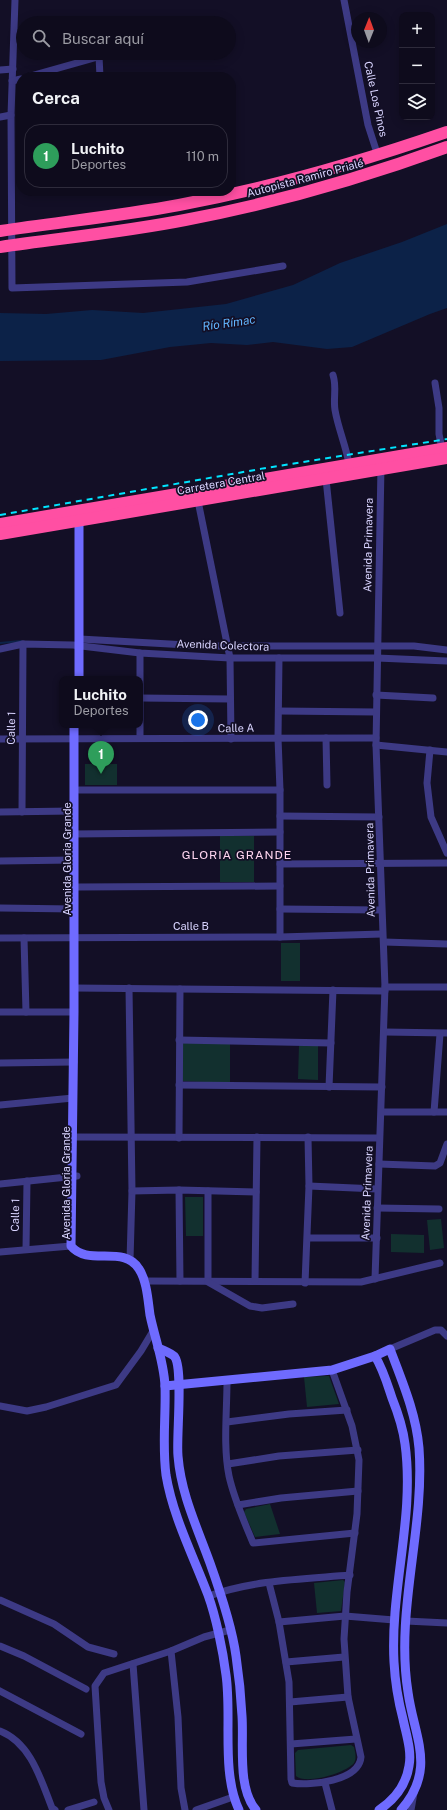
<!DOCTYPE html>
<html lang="es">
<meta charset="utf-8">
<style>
:root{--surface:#0e0b1c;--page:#171425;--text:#f1f3f6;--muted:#9b9ba3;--line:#2e2b3b;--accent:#0f766e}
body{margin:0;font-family:"Public Sans",sans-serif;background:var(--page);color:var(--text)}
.controls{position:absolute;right:12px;top:12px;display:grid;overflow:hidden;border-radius:8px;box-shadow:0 2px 10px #0003}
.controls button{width:36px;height:36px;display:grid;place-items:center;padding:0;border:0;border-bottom:1px solid var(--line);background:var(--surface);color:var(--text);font:20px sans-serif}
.compass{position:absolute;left:351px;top:12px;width:36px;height:36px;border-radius:50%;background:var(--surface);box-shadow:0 2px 10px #0003;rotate:1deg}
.you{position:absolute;left:198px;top:720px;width:14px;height:14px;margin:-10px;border:3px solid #fff;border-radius:50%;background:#1a73e8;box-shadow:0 0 0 6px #1a73e833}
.badge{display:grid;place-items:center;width:26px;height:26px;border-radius:50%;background:var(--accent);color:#fff;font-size:13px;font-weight:700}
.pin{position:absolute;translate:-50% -33px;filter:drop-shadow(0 1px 2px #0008)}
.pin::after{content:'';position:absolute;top:21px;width:14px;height:12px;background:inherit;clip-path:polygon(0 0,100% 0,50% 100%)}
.popup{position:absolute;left:59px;top:676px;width:84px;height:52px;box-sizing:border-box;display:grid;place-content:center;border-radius:8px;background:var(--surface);filter:drop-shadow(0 1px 3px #0005);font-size:13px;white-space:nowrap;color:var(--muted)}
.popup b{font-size:15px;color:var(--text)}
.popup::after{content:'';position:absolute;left:50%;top:100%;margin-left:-8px;border:8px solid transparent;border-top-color:var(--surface)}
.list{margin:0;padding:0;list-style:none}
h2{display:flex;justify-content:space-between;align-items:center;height:52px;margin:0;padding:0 16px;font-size:17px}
h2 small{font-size:13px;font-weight:400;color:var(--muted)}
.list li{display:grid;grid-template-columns:26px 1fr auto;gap:12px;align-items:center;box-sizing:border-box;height:64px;margin:0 8px 8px;padding:0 8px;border:1px solid var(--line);border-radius:16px}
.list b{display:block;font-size:15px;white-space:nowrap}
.list p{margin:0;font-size:13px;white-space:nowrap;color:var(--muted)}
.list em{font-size:13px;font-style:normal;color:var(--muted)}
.icon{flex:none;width:22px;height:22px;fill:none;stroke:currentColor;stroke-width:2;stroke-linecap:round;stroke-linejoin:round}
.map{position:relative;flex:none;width:447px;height:1810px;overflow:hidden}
.search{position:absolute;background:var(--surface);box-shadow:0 2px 10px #0003;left:16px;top:16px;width:220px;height:44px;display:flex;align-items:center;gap:10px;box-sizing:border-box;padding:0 14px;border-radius:22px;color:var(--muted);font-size:15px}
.panel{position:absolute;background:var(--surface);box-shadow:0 2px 10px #0003;left:16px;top:72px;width:220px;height:124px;border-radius:16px}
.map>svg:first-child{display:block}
.green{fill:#12302f}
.water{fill:#0c2248}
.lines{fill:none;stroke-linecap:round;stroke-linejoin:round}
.stream{stroke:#0c2248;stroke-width:2}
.street{stroke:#3d3a85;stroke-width:7}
.secondary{stroke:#6f6bff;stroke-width:9}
.highway{stroke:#ff4fa3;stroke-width:12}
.rail{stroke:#00e5ff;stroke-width:2;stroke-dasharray:6 5;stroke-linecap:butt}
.labels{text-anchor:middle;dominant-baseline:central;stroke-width:3.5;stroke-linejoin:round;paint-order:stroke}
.street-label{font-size:11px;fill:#d9d4ff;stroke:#130f26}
.water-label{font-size:12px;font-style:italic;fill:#62b6ff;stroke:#130f26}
.neighbourhood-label{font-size:12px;letter-spacing:1px;fill:#ffd6f0;stroke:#130f26}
</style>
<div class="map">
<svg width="447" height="1810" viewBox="0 0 447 1810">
<rect width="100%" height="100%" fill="#130f26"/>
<g class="green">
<rect x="85" y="764" width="32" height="21"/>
<rect x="220" y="836" width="34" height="46"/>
<rect x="281" y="943" width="19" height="38"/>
<polygon points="181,1041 230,1043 230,1083 181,1081"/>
<polygon points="299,1045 318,1045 318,1080 298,1079"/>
<polygon points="185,1197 203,1197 203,1236 186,1236"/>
<polygon points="441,1219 444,1248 430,1250 427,1220"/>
<polygon points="391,1234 424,1235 424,1253 391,1252"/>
<polygon points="327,1376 329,1376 339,1404 307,1407 304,1377"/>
<polygon points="270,1504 280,1534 255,1537 244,1512 246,1509"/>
<polygon points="343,1580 345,1582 341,1611 317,1613 314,1583"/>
<path d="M351,1745L354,1747C355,1752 357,1758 354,1763C346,1773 306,1785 296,1776L295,1753L298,1750Z"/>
</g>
<polygon class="water" points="447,224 447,308 430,314 352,347 327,349 273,342 247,345 211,343 170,347 101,360 0,361 0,313 46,314 92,310 143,313 226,304 293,285 340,263 402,242"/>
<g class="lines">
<polyline class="stream" points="0,643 21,641"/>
<g class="street">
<polyline points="15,0 11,115 12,288 187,282 283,266"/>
<polyline points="344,0 368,125 378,156"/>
<polyline points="99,56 100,77"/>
<polyline points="0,70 13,69"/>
<polyline points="27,77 112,53"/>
<polyline points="12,81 21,79"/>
<polyline points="0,117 11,115"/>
<path d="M333,375C337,387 333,398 335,410C338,428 346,446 349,464"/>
<polyline points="435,383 439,408 439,434 442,449"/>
<polyline points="326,479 340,613"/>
<polyline points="198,501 230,658 231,739"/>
<polyline points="80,639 205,646 414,646 447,650"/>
<polyline points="0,649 23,644 73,645 140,653 230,658 377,658 447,661"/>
<polyline points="140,653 140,738"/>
<polyline points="279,658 278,738 280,790 280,937"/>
<polyline points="376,695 433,698"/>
<polyline points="140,698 230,699"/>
<polyline points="279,711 376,712"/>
<polyline points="326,738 327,785"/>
<polyline points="0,739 376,738"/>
<polyline points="376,745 447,752"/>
<polyline points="430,750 427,783 431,817 447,853"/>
<polyline points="79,790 280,790"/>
<polyline points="0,812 73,811"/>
<polyline points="22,812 23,644"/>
<polyline points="280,816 379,817"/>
<polyline points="73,834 280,832"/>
<polyline points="0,861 74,860"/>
<polyline points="280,864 447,863"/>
<polyline points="78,887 280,886"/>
<polyline points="0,908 74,909"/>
<polyline points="280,909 381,910"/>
<polyline points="0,938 280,937 382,934"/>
<polyline points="24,938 26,1012"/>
<polyline points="384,942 447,944"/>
<polyline points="385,987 447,987"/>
<polyline points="74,988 385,991"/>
<polyline points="129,988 132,1191 130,1260"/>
<polyline points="0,1012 74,1012"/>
<polyline points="385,1032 447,1033"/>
<polyline points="179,1040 331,1043"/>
<polyline points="0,1063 74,1062"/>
<polyline points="179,1085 382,1087"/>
<polyline points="329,1087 333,990"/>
<polyline points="0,1105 73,1098"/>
<polyline points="382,1112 447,1112"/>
<polyline points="434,1112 440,1034"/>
<polyline points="73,1137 379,1138"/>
<polyline points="179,1138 180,989"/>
<polyline points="379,1164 435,1166 440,1163 447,1144"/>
<polyline points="0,1184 77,1176"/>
<polyline points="309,1186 377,1189"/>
<polyline points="179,1190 180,1281"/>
<polyline points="132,1191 179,1190 256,1192"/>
<polyline points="208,1191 208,1281"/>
<polyline points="377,1208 439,1209"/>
<polyline points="308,1238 377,1238"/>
<polyline points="26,1249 27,1181"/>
<polyline points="0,1252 71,1246"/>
<polyline points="375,1279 385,987 376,745 381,466"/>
<polyline points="144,1281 361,1282 440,1263"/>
<polyline points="255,1281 257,1137"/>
<polyline points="208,1282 250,1306 262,1308 293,1304"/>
<polyline points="305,1283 309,1186 308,1137"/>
<polyline points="390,1349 435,1330 441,1330 447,1336"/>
<path d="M227,1381C227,1411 223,1447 229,1476C234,1499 244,1521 253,1543L355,1533"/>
<polyline points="0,1406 27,1411 46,1407 116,1385 141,1351 153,1331"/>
<polyline points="227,1422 289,1414 347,1410"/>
<polyline points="228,1464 279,1456 358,1450"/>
<polyline points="238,1505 281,1498 358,1491"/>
<path d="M269,1583L279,1622L289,1682L291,1779L292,1783C311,1786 359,1781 361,1757L348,1697L344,1639L347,1592L357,1514L359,1460L352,1426L332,1370"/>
<path d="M209,1596C253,1580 303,1579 350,1575"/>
<polyline points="0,1600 54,1624 88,1647 114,1654"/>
<polyline points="406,1621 447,1623"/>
<polyline points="279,1622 345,1616 394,1620"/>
<polyline points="0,1646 24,1656 86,1689"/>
<polyline points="286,1662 344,1657"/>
<polyline points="133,1664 144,1810"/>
<polyline points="0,1691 81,1734"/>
<polyline points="290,1702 348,1697"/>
<path d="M0,1731C31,1743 41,1780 52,1808L55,1810"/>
<polyline points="291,1744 356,1739"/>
<polyline points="325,1783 332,1810"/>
<polyline points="68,1810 94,1802"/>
<polyline points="109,1810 104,1798 101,1782 95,1686 104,1673 171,1651"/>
<polyline points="185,1810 181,1788 178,1717 171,1651 204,1637 230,1630"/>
<polyline points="196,1810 233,1797"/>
<polyline points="411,1810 414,1793"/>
</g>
<g class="secondary">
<polyline points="79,514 79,679"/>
<path d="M74,725V1012L71,1246C88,1267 124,1244 139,1269C147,1281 148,1301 150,1315C155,1339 164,1362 165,1386C166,1416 162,1445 166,1475C173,1517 193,1555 208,1595C216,1617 223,1651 226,1675C232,1716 221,1772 239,1810"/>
<path d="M158,1348C163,1350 170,1353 174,1356C184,1366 176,1438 178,1456C181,1494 197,1527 210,1563C220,1591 232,1626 236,1656C239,1676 241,1696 242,1716C244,1744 237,1788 256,1810"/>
<path d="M375,1356C383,1369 387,1383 392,1398C398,1413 403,1428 405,1444C415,1517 390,1589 394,1662C395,1681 398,1700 403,1719C406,1734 412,1751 409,1766C406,1785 394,1800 379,1810"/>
<path d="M165,1386L332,1370L375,1356L390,1349C402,1381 416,1413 419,1448C425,1529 395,1611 408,1692C414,1737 437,1769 401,1810"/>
</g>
<g class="highway">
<path d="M0,231C60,222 120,216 179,205C270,188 360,162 447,132"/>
<path d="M0,247C62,238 124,232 185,220C275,203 362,178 447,147"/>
<polyline points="0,524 447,448"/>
<polyline points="0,534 447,458"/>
</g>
<polyline class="rail" points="0,515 266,468 447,439"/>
</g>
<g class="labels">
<g class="street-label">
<text transform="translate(376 99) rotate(78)">Calle Los Pinos</text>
<text transform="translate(305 178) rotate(-15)">Autopista Ramiro Prialé</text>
<text transform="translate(221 483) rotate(-10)">Carretera Central</text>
<text transform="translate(368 545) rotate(-89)">Avenida Primavera</text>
<text transform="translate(223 645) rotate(2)">Avenida Colectora</text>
<text transform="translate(11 728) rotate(-89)">Calle 1</text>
<text transform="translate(236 728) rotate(-1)">Calle A</text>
<text transform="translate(67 859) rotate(-90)">Avenida Gloria Grande</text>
<text transform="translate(370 870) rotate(-91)">Avenida Primavera</text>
<text x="191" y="926">Calle B</text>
<text transform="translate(66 1183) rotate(-90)">Avenida Gloria Grande</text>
<text transform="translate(367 1193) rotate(-88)">Avenida Primavera</text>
<text transform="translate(15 1215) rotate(-89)">Calle 1</text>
</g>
<g class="water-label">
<text transform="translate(229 323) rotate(-8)">Río Rímac</text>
</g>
<g class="neighbourhood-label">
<text x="237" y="855">GLORIA GRANDE</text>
</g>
</g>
</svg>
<div class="controls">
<button>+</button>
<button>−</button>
<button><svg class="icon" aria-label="layers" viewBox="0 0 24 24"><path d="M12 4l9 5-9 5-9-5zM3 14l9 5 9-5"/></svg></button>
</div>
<svg class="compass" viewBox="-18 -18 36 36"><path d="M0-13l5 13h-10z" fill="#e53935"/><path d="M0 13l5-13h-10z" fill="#9b9ba3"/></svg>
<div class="you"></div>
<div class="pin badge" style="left:101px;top:774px;background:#2e9e5b">1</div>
<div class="popup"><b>Luchito</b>Deportes</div>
<div class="search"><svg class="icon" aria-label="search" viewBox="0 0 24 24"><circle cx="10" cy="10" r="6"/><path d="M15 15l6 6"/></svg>Buscar aquí</div>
<section class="panel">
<h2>Cerca<small></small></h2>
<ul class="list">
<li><span class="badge" style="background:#2e9e5b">1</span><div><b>Luchito</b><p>Deportes</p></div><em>110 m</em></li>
</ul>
</section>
</div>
